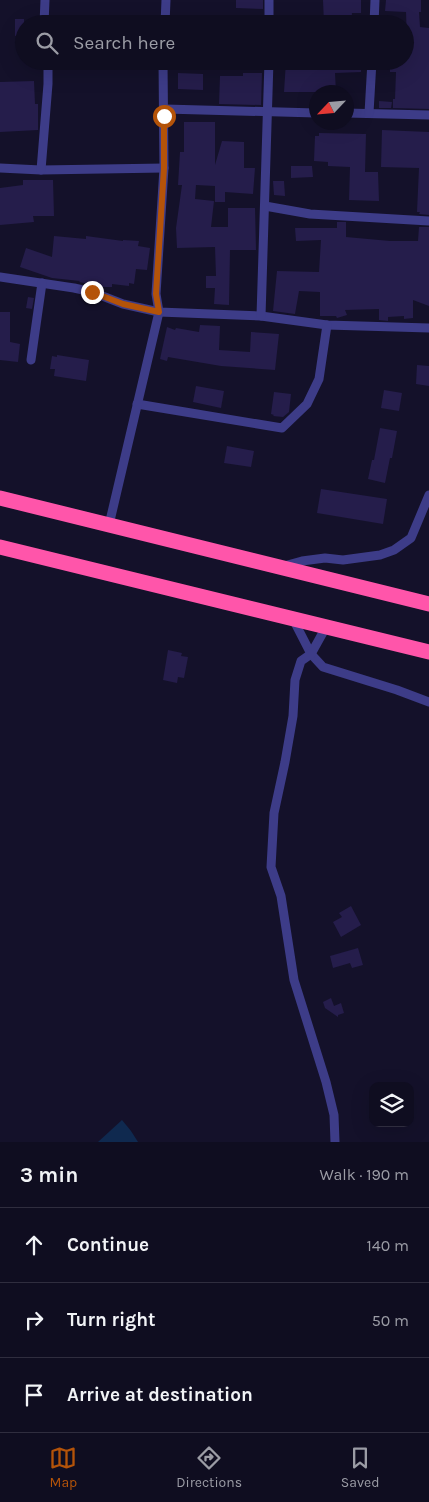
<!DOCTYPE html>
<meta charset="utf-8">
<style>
:root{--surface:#0f0d20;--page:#1d1b2d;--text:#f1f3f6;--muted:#9b9ca5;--line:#2f2d3e;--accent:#b45309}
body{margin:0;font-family:Karla,sans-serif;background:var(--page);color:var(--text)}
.controls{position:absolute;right:15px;bottom:15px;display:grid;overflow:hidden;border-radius:10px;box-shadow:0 5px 20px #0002}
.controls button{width:45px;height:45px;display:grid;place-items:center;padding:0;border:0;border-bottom:1px solid var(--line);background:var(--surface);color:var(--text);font:25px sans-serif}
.compass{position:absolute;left:309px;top:85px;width:45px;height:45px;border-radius:50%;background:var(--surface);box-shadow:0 5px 20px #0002;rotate:244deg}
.stop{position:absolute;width:15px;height:15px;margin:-11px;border:4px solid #b45309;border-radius:50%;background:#fff}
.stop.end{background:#b45309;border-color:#fff;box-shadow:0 1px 5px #0008}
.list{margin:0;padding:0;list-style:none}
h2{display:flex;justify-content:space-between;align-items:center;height:65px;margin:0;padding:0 20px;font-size:21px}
h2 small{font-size:16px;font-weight:400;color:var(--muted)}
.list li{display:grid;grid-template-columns:32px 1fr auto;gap:15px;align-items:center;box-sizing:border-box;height:75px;padding:0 20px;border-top:1px solid var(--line)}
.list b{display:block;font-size:19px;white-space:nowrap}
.list em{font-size:16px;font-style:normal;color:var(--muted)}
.icon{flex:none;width:28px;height:28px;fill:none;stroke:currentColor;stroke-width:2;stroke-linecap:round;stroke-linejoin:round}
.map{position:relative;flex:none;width:429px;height:1142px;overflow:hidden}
.search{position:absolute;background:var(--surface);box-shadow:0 5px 20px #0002;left:15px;right:15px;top:15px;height:55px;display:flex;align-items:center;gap:12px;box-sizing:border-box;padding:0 18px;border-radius:28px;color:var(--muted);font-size:19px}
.sheet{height:290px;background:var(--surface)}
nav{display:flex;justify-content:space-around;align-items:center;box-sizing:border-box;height:70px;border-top:1px solid var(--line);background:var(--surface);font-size:14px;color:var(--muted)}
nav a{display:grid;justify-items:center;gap:2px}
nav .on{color:var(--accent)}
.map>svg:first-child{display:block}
.water{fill:#0f294f}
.building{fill:#251d4b}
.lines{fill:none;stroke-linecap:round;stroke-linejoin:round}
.street{stroke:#3d3c88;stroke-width:9}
.highway{stroke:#f5a;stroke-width:15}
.route{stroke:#b45309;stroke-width:6}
</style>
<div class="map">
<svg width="429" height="1142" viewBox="0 0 429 1142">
<rect width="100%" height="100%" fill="#14112a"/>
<polygon class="water" points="122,1120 131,1131 138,1142 98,1142"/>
<g class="building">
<polygon points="236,0 263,0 263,9 236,8"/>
<polygon points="323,0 361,0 361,13 352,13 351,24 324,23"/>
<polygon points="386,0 421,0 421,12 419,12 420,27 429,28 429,109 393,108 393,99 395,99 396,72 390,72 390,61 405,61 405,42 407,42 406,12 385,11"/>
<polygon points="15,19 24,19 24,35 15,36"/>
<polygon points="286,61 361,61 361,72 335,73 336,92 284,92"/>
<polygon points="178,73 203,74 203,90 178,89"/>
<polygon points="243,73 262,73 261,105 219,104 220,76 243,76"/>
<polygon points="34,81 35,104 38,104 38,130 0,132 0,82"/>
<polygon points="379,101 392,102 391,108 379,108"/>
<polygon points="184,122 215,122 215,165 222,141 244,142 244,168 255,168 253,194 225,192 225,202 215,202 215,186 196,185 195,199 214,201 211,227 228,227 228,208 255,208 256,250 230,250 229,305 214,304 215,288 206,288 206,276 216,276 215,247 177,248 176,228 182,185 178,185 180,152 184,152"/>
<polygon points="382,130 429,132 429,215 419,214 420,212 417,212 419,168 381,167"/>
<polygon points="319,133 366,134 365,172 378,172 379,201 349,200 350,167 328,166 328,162 314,161 315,136 319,136"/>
<polygon points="291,166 312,166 313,177 291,178"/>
<polygon points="23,180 53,180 54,216 33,216 34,222 0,225 0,188 23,185"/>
<polygon points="273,181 284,181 285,196 274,195"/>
<polygon points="337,222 346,222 346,237 390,241 418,241 419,227 429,227 429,306 413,300 413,318 404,319 404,316 388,317 388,321 379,320 379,309 345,310 347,315 337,318 336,316 320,316 320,292 299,291 295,314 273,311 277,271 319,272 321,240 296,241 295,228 337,228"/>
<polygon points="54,236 86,239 86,236 123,241 123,240 139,241 138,246 150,248 147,270 136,269 134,284 129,283 129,286 112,284 112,287 100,287 100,286 79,282 80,281 52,278 20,267 26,248 52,257"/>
<polygon points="28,297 34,298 32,309 26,308"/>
<polygon points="0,312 10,312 10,342 20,344 18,362 0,360"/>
<polygon points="200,325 220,326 219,350 250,352 251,332 279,334 275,370 221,366 168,357 167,361 160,359 167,327 175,330 176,328 199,332"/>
<polygon points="57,355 89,360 86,381 54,376 55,369 50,369 52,356 57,357"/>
<polygon points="417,365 429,366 429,386 416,384"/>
<polygon points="196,386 224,391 221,408 193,402"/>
<polygon points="384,390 402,393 399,411 381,408"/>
<polygon points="274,392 291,394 289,412 283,417 273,416 274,415 271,414"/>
<polygon points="380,428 397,431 392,458 390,458 385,483 368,479 372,460 374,460"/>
<polygon points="227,446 254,451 251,467 224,463"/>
<polygon points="321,489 387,499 383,524 317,513"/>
<polygon points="168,650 182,653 181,656 188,657 184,678 178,677 177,683 163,680"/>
<polygon points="351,906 361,925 341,937 333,922 342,917 339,913"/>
<polygon points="358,948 363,965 352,968 350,963 333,968 330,956"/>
<polygon points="331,998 334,1006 341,1003 344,1013 338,1015 338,1017 325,1008 323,1002"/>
</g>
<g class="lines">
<g class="street">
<polyline points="44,24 45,0"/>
<polyline points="165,24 166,0"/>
<polyline points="269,24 269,0"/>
<polyline points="374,24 375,0"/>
<polyline points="165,109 316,113"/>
<polyline points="346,113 429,115"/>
<polyline points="369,113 372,61"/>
<polyline points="0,168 41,170 164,168"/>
<polyline points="41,170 48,84 48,61"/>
<polyline points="265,206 310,214 429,221"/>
<polyline points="0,277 74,288 92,292 123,304 159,312 261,316 327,325 429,328"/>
<polyline points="261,316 269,61"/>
<polyline points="31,360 42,283"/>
<polyline points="137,404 282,428 307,404 319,379 327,325"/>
<polyline points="109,525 159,312 156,294 164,168 163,61"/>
<polyline points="284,566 302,561 325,558 343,560 380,555 394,550 411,538 429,495"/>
<polyline points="293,619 311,654 323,667 397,690 429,702"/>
<polyline points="326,627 311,654 301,661 295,680 293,716 285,762 274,813 271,867 281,896 294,980 326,1082 334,1115 335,1142"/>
</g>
<g class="highway">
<polyline points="0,498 429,604"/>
<polyline points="0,547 429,652"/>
</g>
</g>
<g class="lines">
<polyline class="route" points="92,292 123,304 159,312 156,294 164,168 164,116"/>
</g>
</svg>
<div class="controls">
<button><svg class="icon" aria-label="layers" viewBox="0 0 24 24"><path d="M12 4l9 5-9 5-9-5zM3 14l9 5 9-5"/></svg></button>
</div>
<svg class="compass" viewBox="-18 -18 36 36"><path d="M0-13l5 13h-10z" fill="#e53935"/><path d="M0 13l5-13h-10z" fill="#9b9ca5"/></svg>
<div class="stop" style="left:164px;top:116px"></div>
<div class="stop end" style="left:92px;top:292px"></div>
<div class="search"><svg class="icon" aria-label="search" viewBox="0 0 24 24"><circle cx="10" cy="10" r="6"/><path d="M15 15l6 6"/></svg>Search here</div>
</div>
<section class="sheet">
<h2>3 min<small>Walk · 190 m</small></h2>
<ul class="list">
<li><svg class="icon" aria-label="ahead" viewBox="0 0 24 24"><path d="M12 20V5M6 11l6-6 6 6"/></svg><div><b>Continue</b></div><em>140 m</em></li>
<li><svg class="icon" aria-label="right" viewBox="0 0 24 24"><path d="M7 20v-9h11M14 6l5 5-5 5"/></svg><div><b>Turn right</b></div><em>50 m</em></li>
<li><svg class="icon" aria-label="arrive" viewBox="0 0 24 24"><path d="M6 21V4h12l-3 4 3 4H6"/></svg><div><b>Arrive at destination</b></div></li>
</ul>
</section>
<nav>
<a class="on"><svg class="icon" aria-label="map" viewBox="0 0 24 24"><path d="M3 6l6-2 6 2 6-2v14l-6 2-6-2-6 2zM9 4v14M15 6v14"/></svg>Map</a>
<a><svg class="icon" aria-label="directions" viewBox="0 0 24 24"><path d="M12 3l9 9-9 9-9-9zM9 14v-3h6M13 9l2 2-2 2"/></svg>Directions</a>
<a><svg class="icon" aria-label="saved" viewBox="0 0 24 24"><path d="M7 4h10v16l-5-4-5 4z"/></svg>Saved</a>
</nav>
